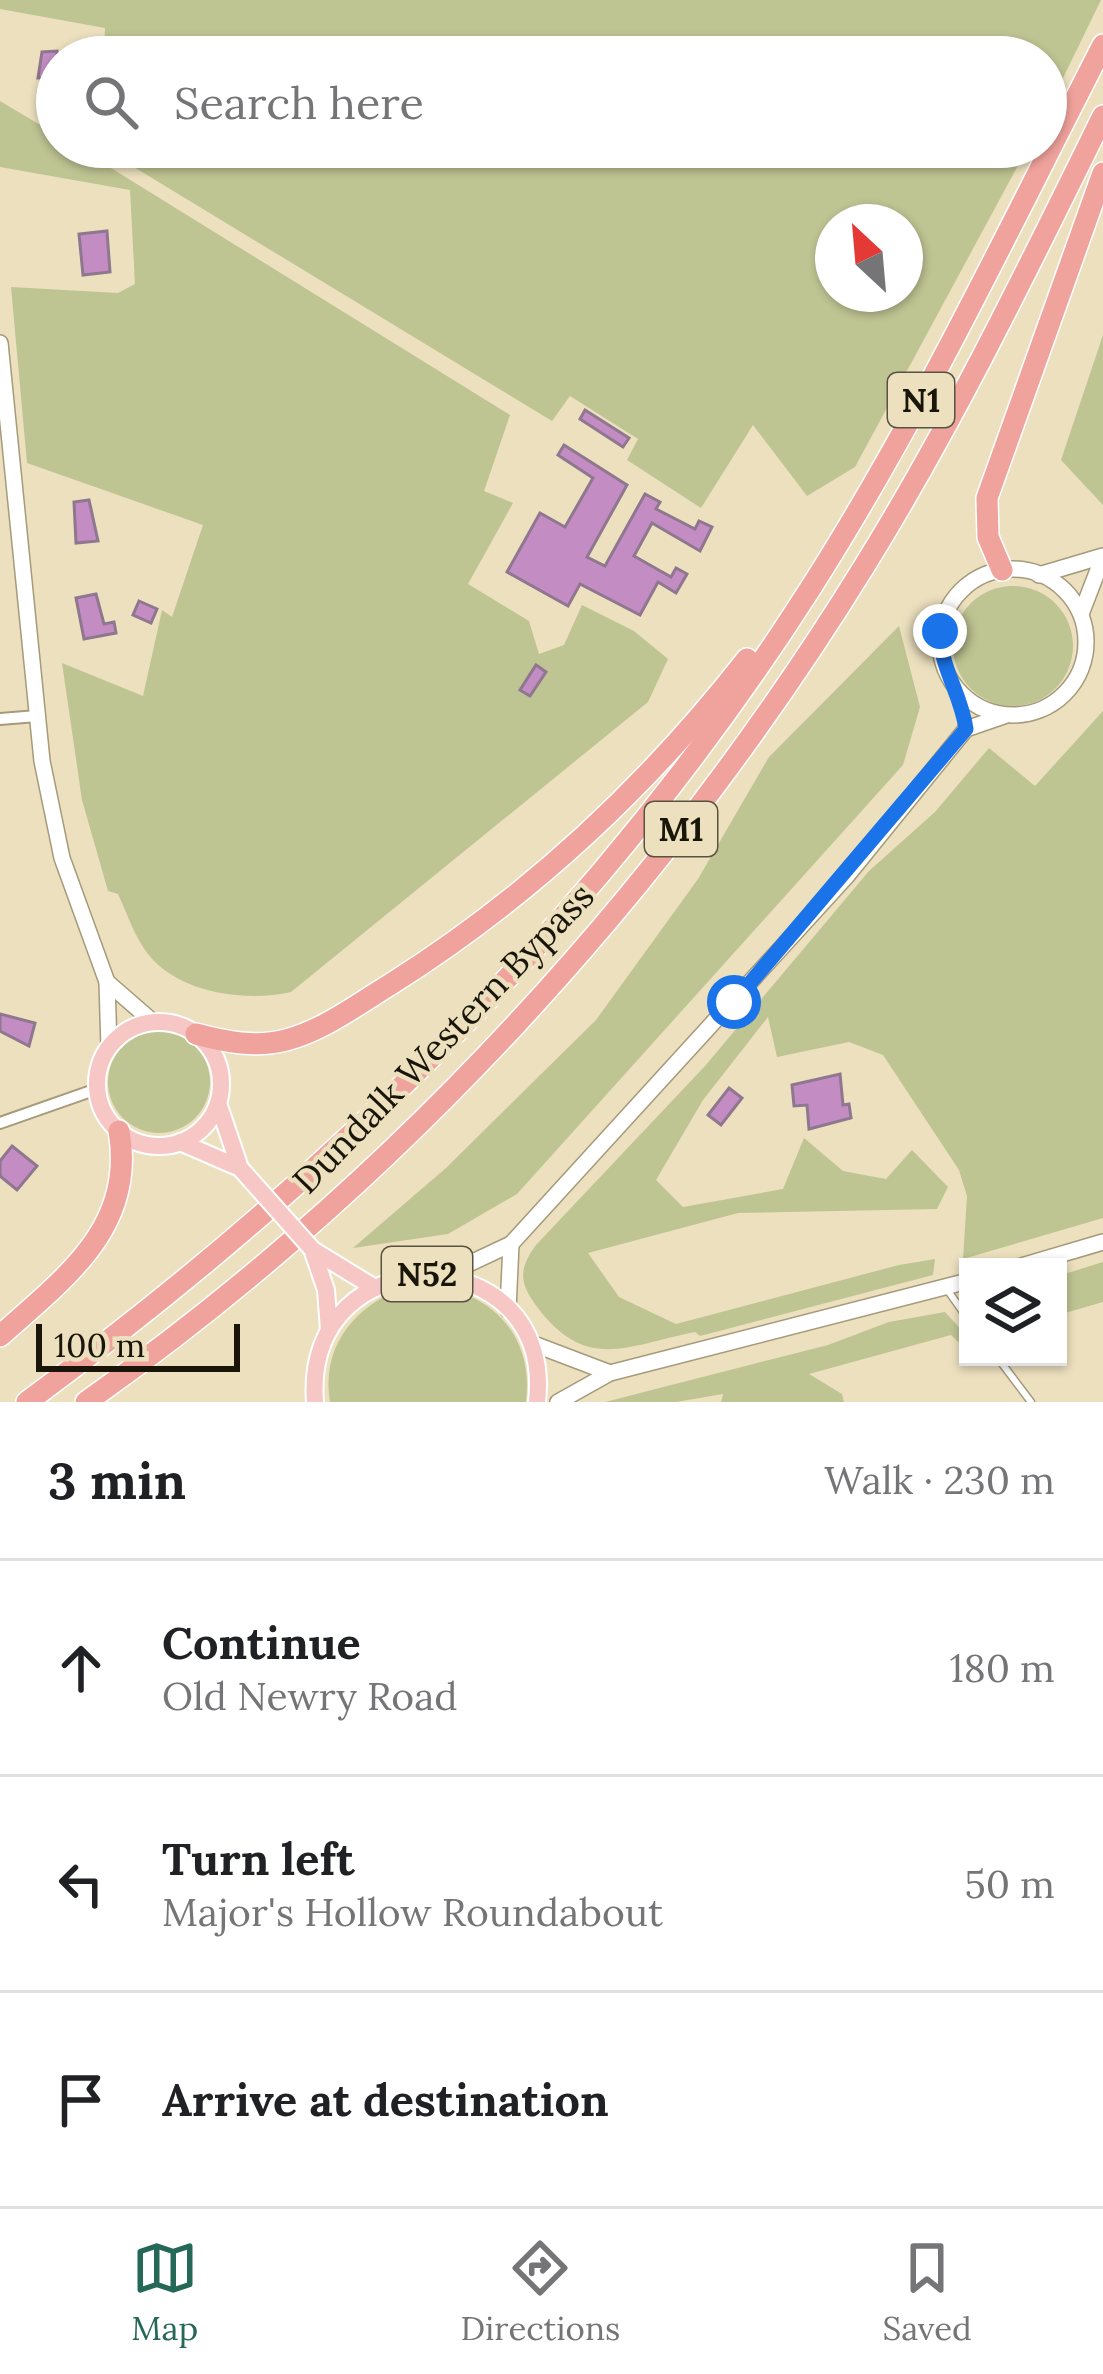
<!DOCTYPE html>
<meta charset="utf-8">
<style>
:root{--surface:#fff;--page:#f6f6f6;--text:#202124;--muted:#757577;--line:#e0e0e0;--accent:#266857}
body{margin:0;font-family:Lora,serif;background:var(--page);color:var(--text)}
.controls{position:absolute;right:36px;bottom:36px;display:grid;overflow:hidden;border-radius:0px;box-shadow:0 3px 9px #0004}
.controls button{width:108px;height:108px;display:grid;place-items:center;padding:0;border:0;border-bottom:3px solid var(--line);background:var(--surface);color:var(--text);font:60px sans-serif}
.compass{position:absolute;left:815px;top:204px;width:108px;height:108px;border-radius:50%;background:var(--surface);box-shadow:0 3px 9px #0004;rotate:334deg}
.scale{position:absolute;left:36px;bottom:30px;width:204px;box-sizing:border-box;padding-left:12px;border:6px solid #191509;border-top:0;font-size:33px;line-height:42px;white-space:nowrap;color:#191509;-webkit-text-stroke:9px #ece0bf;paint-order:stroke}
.stop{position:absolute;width:36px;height:36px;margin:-27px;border:9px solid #1a73e8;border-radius:50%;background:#fff}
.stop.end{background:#1a73e8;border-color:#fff;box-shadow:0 3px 12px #0008}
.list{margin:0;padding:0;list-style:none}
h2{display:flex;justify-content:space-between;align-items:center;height:156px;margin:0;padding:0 48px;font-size:51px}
h2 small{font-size:39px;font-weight:400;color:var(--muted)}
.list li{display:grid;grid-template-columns:78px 1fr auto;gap:36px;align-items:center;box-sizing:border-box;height:216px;padding:0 48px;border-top:3px solid var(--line)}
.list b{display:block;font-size:45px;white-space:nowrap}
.list p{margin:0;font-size:39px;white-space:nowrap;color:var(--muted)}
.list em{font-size:39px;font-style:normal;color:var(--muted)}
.icon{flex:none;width:66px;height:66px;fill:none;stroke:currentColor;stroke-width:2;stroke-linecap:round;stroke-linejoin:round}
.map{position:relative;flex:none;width:1103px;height:1402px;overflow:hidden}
.search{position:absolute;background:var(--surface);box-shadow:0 3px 9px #0004;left:36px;right:36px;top:36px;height:132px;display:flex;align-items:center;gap:30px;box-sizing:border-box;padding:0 42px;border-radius:66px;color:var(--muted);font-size:45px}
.sheet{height:804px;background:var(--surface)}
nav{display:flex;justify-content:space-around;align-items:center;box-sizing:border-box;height:168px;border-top:3px solid var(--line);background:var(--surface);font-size:33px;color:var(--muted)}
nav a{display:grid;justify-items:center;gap:6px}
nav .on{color:var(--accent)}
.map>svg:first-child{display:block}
.green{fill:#bfc493;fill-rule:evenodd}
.building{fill:#c38dc3;stroke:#8f778f;stroke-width:3}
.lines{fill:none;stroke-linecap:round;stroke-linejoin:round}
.lane-casing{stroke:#a59a7a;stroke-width:9}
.street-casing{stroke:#a59a7a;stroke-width:14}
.secondary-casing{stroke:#a59a7a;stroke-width:18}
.primary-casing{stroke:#fff;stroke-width:20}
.highway-casing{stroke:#fff;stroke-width:24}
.lane{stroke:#fff;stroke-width:6}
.street{stroke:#fff;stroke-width:10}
.secondary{stroke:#fff;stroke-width:15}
.primary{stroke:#f6c7c4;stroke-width:16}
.highway{stroke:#f0a29c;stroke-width:21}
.primary-bridge-casing{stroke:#fff;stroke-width:20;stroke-linecap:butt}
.primary-bridge{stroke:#f6c7c4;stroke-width:16}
.route{stroke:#1a73e8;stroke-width:15}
.labels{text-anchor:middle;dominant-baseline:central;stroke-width:9;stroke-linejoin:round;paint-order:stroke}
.shield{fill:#ece0bf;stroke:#585240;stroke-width:3}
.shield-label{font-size:33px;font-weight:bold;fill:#191509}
.street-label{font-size:36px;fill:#191509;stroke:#ece0bf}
</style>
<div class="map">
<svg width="1103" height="1402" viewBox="0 0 1103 1402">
<rect width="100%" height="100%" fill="#ece0bf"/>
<g class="green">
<polygon points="0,0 1101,0 1046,113 1046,57 104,57 105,28 0,9"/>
<path d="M0,101L57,135V147H77L510,415L484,491L513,503L468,584L529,621L539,654L564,645L582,605L634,631L668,659L648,702L291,992C246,1002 180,994 148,954C135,938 127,913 118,894L108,891L82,800L62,663L143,696L162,610L172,617L203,525L27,463L11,287L118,293L135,284L130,190L0,167Z"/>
<path d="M101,147H1028L855,467L807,496L753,425L701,508L627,460L638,439L570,396L552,421ZM833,222H905V294H833Z"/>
<polygon points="1103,335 1103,505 1061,460"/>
<circle cx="1013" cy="646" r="60"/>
<polygon points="899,626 920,707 903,765 517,1194 448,1234 353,1248 446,1168 596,1020 698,879 769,757"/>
<path d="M1103,711V1218L963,1259L967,1196L959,1170L883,1055L849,1042L777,1057L768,1017L703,1100L656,1180L683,1207L783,1189L804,1138L843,1171L886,1179L912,1150L948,1187L937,1209L738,1213L588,1253L619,1297L676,1324L899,1265L935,1259L933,1275L700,1336L695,1332C625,1346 585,1373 535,1304C518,1281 520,1267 536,1245L705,1066L869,871L935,812L989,748L1035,786Z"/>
<circle cx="159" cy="1082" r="51"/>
<polygon points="1103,1262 1103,1302 1058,1315 1058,1276"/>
<path d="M411,1285C481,1283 535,1328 526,1402H330C320,1343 359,1302 411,1285Z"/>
<polygon points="945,1312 968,1337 968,1351 951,1335 809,1374 842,1394 844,1402 721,1402 723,1394 676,1402 605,1402 828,1345 889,1322"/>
</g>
<g class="building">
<polygon points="57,51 57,77 38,78 42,52"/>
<polygon points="107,231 110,272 83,275 79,234"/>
<polygon points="585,410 629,438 623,447 580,419"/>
<polygon points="564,445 627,485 587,557 605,566 645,494 660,502 656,509 695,529 699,521 712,527 700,551 652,523 634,556 671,577 676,568 687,574 676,593 658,582 640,615 580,584 568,606 507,572 540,513 565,527 593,478 558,455"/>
<polygon points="89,500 98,541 76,543 74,502"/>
<polygon points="96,594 104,624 114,622 116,633 84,639 76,598"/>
<polygon points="139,601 157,609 151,623 133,615"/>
<polygon points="536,665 546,672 530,696 520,690"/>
<polygon points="0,1014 35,1023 29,1046 0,1031"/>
<polygon points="840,1074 843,1105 849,1104 851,1118 809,1129 807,1105 794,1106 792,1085"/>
<polygon points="729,1088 742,1098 721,1125 708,1115"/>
<polygon points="12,1146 37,1166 17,1190 0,1176 0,1161"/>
</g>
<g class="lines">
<g class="lane-casing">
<g id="lane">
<polyline points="946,1288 968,1319"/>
<polyline points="997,1357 1031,1402"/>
</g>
</g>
<g class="street-casing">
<g id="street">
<polyline points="0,719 37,716"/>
<polyline points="0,1123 97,1089"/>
</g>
</g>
<g class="secondary-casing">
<g id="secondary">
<polyline points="0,343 42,761 62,858 107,982 109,1048"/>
<circle cx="1013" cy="642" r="73"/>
<polyline points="1039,575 1103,556"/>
<polyline points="1081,614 1103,557"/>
<polyline points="107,982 153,1022"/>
<polyline points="1018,1267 1103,1242"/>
<polyline points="443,1276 511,1244 846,877 966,729 1004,716"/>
<polyline points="508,1310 511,1244"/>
<polyline points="531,1343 610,1373"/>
<polyline points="558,1402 610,1373 968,1281"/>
</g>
</g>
<g class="primary-casing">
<g id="primary">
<circle cx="159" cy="1084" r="62"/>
<polyline points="218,1103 240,1168"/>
<polyline points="180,1142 240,1168"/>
<polyline points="312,1249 326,1290 329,1330"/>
<polyline points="313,1250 375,1288"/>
<path d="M315,1402C302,1233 556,1236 537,1402"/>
</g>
</g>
<g class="highway-casing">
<g id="highway">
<polyline points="1002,570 988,537 987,498 1103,173"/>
<path d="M196,1034C226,1042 256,1048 286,1040C324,1030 358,1004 391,984C529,897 647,787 747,659"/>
<path d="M0,1336C65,1278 136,1227 119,1131"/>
<path d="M27,1402C334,1176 604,912 810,589C921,415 1009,228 1103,45"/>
<path d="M86,1402C397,1183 666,888 865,565C954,421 1028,268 1103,116"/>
</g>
</g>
<use href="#lane" class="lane"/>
<use href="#street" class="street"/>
<use href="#secondary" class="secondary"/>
<use href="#primary" class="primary"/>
<use href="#highway" class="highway"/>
<g class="primary-bridge-casing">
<polyline id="primary-bridge" points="240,1168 312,1249"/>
</g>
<use href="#primary-bridge" class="primary-bridge"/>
</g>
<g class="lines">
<path class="route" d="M734,1002L966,729C961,693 940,668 940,631"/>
</g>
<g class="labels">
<g class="shield">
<rect x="888" y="373" width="66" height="54" rx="9"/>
<rect x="645" y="802" width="72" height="54" rx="9"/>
<rect x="382" y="1247" width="90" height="54" rx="9"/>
</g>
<g class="shield-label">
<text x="921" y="400">N1</text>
<text x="681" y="829">M1</text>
<text x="427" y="1274">N52</text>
</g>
<g class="street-label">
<text transform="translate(443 1038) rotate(-46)">Dundalk Western Bypass</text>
</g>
</g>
</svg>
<div class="controls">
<button><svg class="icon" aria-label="layers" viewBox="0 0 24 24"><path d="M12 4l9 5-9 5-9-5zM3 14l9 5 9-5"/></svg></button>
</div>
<svg class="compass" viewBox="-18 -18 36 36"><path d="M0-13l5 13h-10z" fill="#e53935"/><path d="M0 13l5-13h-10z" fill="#757577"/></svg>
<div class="scale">100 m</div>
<div class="stop" style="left:734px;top:1002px"></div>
<div class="stop end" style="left:940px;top:631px"></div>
<div class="search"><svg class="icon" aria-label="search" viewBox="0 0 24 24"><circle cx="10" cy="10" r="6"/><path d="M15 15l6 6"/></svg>Search here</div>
</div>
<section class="sheet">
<h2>3 min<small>Walk · 230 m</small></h2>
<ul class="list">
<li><svg class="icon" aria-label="ahead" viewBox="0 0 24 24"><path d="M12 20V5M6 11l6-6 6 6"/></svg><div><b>Continue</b><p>Old Newry Road</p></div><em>180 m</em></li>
<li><svg class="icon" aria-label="left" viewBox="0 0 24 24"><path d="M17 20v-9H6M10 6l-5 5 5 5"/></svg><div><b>Turn left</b><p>Major's Hollow Roundabout</p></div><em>50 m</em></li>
<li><svg class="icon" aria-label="arrive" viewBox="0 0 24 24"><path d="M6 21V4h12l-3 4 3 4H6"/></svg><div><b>Arrive at destination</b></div></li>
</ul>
</section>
<nav>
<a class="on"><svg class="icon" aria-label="map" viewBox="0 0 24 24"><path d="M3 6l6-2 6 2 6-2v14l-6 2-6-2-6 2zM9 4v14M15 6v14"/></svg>Map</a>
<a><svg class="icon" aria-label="directions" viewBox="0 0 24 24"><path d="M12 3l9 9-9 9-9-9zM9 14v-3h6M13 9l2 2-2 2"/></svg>Directions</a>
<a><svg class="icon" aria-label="saved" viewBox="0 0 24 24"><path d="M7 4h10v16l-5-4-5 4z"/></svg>Saved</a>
</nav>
